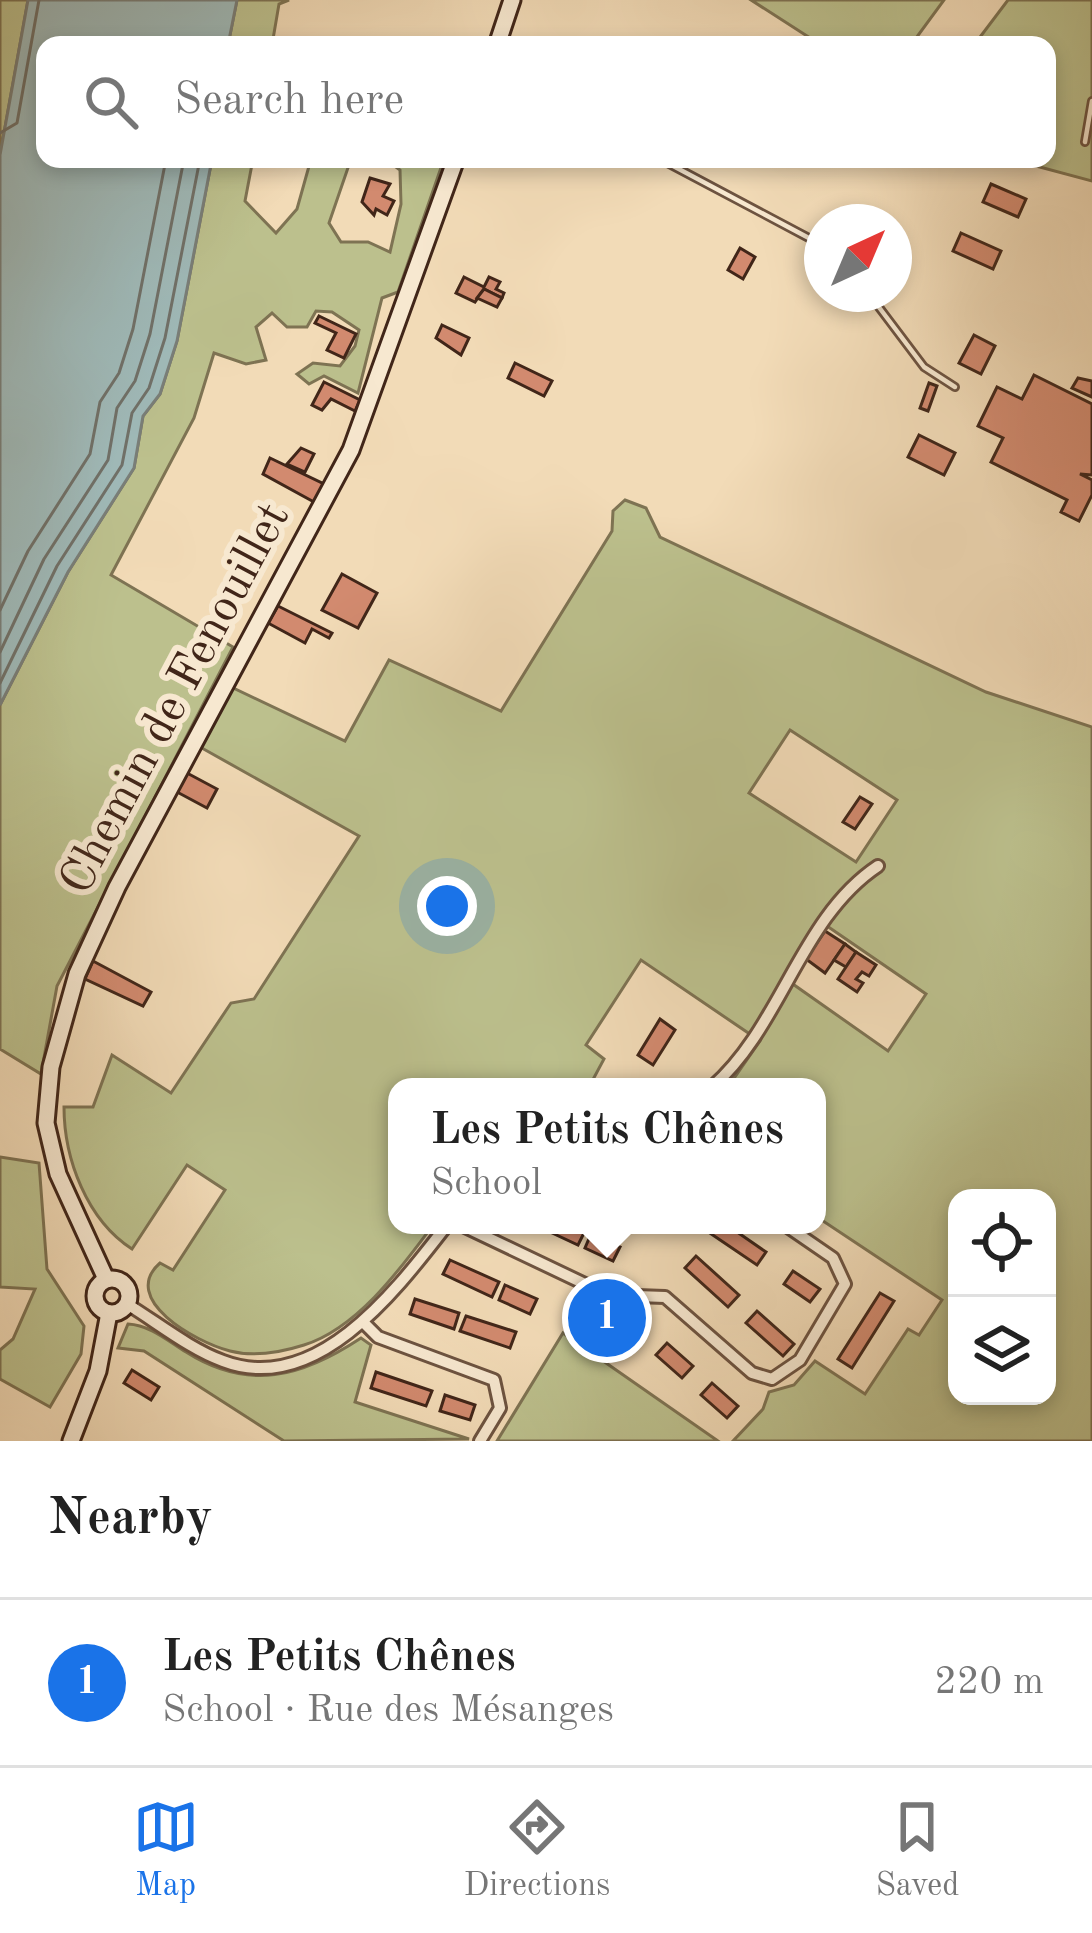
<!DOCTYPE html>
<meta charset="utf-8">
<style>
:root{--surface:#fff;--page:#f6f6f6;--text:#222;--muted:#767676;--line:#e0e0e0;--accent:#1a73e8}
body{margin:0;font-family:"Old Standard TT",serif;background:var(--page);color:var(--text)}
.controls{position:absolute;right:36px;bottom:36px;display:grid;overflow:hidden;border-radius:24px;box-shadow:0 6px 18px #0003}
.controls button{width:108px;height:108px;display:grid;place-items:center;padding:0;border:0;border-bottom:3px solid var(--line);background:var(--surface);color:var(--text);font:60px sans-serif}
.compass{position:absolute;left:804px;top:204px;width:108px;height:108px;border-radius:50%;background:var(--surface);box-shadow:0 6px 18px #0003;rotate:44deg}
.you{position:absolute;left:447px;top:906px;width:42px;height:42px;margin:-30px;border:9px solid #fff;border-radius:50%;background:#1a73e8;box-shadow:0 0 0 18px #1a73e833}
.badge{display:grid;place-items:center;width:78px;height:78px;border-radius:50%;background:var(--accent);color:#fff;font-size:39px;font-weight:700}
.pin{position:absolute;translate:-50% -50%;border:6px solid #fff;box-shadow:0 3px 12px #0006}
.popup{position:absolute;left:388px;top:1078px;width:438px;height:156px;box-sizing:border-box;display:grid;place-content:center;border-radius:24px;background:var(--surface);filter:drop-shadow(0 3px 9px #0005);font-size:39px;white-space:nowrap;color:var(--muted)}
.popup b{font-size:45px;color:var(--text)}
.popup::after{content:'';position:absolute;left:50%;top:100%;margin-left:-24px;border:24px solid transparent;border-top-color:var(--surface)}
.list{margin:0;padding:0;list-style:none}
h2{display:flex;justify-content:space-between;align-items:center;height:156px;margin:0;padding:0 48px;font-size:51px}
h2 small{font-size:39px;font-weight:400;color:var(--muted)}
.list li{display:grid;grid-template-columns:78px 1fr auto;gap:36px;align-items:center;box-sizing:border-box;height:168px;padding:0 48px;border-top:3px solid var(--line)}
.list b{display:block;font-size:45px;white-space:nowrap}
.list p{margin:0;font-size:39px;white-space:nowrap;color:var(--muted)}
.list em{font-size:39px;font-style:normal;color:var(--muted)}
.icon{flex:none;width:66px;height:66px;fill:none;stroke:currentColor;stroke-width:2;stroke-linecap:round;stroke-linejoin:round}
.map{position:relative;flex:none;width:1092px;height:1441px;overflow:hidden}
.search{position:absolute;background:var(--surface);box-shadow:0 6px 18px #0003;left:36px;right:36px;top:36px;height:132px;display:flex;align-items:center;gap:30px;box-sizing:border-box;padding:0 42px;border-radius:24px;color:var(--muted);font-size:45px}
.sheet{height:324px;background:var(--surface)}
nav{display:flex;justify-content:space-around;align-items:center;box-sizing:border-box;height:168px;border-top:3px solid var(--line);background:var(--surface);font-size:33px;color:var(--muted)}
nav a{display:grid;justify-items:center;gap:6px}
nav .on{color:var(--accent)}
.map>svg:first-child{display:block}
.green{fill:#bcc08d;stroke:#7e7353;stroke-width:3;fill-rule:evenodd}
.water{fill:#9fb9b8;stroke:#797e78;stroke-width:3}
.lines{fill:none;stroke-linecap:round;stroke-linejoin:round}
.shore{stroke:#707068;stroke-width:3}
.building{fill:#d28a6f;stroke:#412619;stroke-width:3}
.lane-casing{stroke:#6d5340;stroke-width:10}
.street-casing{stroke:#6d5340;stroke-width:16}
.secondary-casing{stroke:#412619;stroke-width:21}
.lane{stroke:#f7e8d0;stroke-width:4.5}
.street{stroke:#f7e8d0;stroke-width:10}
.secondary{stroke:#f7e8d0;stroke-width:15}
.labels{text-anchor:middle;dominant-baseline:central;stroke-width:12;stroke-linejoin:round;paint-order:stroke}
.street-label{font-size:48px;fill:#412619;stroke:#f7e8d0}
</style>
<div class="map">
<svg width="1092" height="1441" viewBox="0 0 1092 1441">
<rect width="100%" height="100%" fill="#f2dbb7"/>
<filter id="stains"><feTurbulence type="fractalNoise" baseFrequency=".00167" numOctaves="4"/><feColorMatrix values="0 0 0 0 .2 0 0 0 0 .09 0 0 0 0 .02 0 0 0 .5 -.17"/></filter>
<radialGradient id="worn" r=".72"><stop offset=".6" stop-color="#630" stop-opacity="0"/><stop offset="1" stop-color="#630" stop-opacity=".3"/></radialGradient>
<g class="green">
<polygon points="0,0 28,0 0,155"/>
<polygon points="237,0 289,0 279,4 272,45 228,45"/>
<polygon points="751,0 944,0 911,45 821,45"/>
<polygon points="1008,0 1092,0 1092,181 1010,159 1047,159 1047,45 974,45"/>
<polygon points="212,159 253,159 245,201 276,233 297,209 311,159 351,159 329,223 341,242 368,242 390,252 401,204 400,170 385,159 444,159 398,292 382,298 358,393 324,376 309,384 297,374 313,363 340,366 355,346 359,330 332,312 316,311 307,327 287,327 272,313 256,327 266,360 246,364 214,353 194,418 111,575 233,647 57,986 41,1074 0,1049 0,705 68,572 134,468 143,416 160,394 177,341"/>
<path d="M625,500L646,508L660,537L986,692L1092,727V1441H733L763,1409L769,1392L794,1385L815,1361L865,1394L908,1329L919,1335L942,1300L817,1217V1087H728L760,1041L641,960L586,1045L604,1059L589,1087H397V1225H433C401,1268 358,1328 304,1345C282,1352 253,1357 230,1351C195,1342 119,1299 160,1263L173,1270L225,1190L187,1165L132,1249C87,1220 64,1159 64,1107H93L112,1055L171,1093L231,1003L254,999L359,836L200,747L231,687L345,741L389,660L501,711L612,531L613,511ZM790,730L897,800L856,862L749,793ZM827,926L926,994L888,1051L790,982ZM957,1198H1047V1396H957Z"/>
<polygon points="0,1157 39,1163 47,1269 84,1326 81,1354 50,1407 0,1379 0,1350 13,1339 35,1289 0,1287"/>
<path d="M128,1324C150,1325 168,1341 186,1352C249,1392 302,1377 361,1338L371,1345L355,1402L469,1439L284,1441L144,1351L118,1348Z"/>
<polygon points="563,1333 718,1441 497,1441"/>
</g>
<polygon class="water" points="28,0 237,0 228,45 45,45 45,159 212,159 177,341 160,394 143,416 134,468 68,572 0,705 0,155"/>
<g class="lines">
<g class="shore">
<polyline points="0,133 17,123 39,0"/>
<polyline points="0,610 28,551 90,454 100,402 119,373 133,329 166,159"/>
<polyline points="0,652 44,559 108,460 117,408 135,381 150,334 184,159"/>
<polyline points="0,683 57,566 122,465 132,413 149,388 165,338 200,159"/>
</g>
</g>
<g class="building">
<polygon points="370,178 390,184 383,196 394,201 387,215 376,209 374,215 362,202"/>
<polygon points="991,184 1026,199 1018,217 983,202"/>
<polygon points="961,233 1001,251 993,269 953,251"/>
<polygon points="740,248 755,257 743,279 728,270"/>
<polygon points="464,277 484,287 489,277 500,282 496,289 504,293 502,298 484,289 475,302 456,293"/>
<polygon points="484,289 502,298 497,307 477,298"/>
<polygon points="319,316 356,334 344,358 327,350 336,333 315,323"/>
<polygon points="442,325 469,338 461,355 436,338"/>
<polygon points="974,335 995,346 981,374 959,363"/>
<polygon points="515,363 552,381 544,396 508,378"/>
<polygon points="1034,375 1092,404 1092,475 1080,474 1092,480 1092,495 1079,521 1061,512 1067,500 991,462 1003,438 978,426 997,387 1022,399"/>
<polygon points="1078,378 1092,381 1092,397 1072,388"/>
<polygon points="324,382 360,400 355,411 331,399 322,410 312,405"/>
<polygon points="929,383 937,386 928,411 920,408"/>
<polygon points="919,435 955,453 944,475 908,457"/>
<polygon points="301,448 314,454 305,472 287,464"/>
<polygon points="270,458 324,484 314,502 263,474"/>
<polygon points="342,574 377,593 358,628 322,610"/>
<polygon points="278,606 332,633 329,638 312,629 305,643 268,623"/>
<polygon points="187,773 217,789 207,808 177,792"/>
<polygon points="860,797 872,804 855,829 843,822"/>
<polygon points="825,931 845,944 825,973 806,959"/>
<polygon points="845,944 856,952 846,967 834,960"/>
<polygon points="856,952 876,965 869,976 862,972 856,979 863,983 857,992 838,979"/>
<polygon points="93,961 151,992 143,1006 85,979"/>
<polygon points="660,1019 675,1030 653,1065 638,1055"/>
<polygon points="535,1225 573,1225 585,1231 578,1245"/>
<polygon points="698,1225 727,1225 766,1252 757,1265"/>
<polygon points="591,1234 620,1247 613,1261 585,1248"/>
<polygon points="696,1256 739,1295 728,1307 685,1268"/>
<polygon points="450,1260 499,1282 492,1297 443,1274"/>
<polygon points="793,1271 820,1289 810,1302 784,1284"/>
<polygon points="505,1285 537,1299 530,1314 499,1300"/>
<polygon points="880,1293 894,1301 852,1368 838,1359"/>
<polygon points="415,1299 459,1313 454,1329 410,1314"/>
<polygon points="607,1307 643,1331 633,1344 598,1320"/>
<polygon points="757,1311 794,1344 783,1356 746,1323"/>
<polygon points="466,1316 516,1332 510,1348 460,1331"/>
<polygon points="667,1343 693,1366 682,1378 656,1355"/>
<polygon points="132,1370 159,1387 151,1400 124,1383"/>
<polygon points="376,1372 432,1391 426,1406 371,1388"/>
<polygon points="712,1383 738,1406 727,1418 701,1395"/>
<polygon points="445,1395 475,1405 470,1420 440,1411"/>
</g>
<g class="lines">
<g class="lane-casing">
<g id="lane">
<polyline points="1085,142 1092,101"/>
<polyline points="660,159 822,245"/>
<polyline points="869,294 924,367 955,387"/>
</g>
</g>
<g class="street-casing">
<g id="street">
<path d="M712,1087C782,1026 800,918 878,866"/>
<polyline points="461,1225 608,1295 665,1297 752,1373 772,1379 800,1360 845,1284 833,1258 785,1225"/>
<path d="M127,1304C158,1323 190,1349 223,1361C317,1397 398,1288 447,1225"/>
<polyline points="363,1322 378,1337 494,1380 500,1408 480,1441"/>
</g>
</g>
<g class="secondary-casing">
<g id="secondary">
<polyline points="497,45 512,0"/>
<circle cx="112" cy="1296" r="17"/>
<polyline points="106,1279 58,1174 46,1123 51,1067 77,974 117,887 351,450 456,159"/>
<polyline points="71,1441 98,1371 109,1313"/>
</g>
</g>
<use href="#lane" class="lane"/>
<use href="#street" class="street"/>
<use href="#secondary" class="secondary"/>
</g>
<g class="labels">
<g class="street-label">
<text transform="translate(176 699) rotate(-62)">Chemin de Fenouillet</text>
</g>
</g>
<rect width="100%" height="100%" filter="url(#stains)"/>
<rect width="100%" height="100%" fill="url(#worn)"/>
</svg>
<div class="controls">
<button><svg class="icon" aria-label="locate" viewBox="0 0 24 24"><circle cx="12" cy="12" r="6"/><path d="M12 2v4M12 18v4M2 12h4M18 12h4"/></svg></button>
<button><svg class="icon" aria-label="layers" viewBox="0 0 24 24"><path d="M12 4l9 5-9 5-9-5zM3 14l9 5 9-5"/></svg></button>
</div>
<svg class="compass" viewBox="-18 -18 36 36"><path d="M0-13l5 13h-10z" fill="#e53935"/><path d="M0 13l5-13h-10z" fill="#767676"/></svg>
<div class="you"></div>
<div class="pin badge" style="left:607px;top:1318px">1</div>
<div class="popup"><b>Les Petits Chênes</b>School</div>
<div class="search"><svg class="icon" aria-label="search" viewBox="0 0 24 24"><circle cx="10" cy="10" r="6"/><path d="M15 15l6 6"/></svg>Search here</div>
</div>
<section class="sheet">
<h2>Nearby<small></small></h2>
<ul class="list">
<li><span class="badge">1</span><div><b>Les Petits Chênes</b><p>School · Rue des Mésanges</p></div><em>220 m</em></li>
</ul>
</section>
<nav>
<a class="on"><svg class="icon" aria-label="map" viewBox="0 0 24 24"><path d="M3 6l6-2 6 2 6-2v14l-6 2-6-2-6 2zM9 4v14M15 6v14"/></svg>Map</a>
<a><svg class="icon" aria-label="directions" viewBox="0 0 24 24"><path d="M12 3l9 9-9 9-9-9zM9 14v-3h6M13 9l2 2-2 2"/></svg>Directions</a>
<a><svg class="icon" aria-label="saved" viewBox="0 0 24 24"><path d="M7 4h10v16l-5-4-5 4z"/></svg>Saved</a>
</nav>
